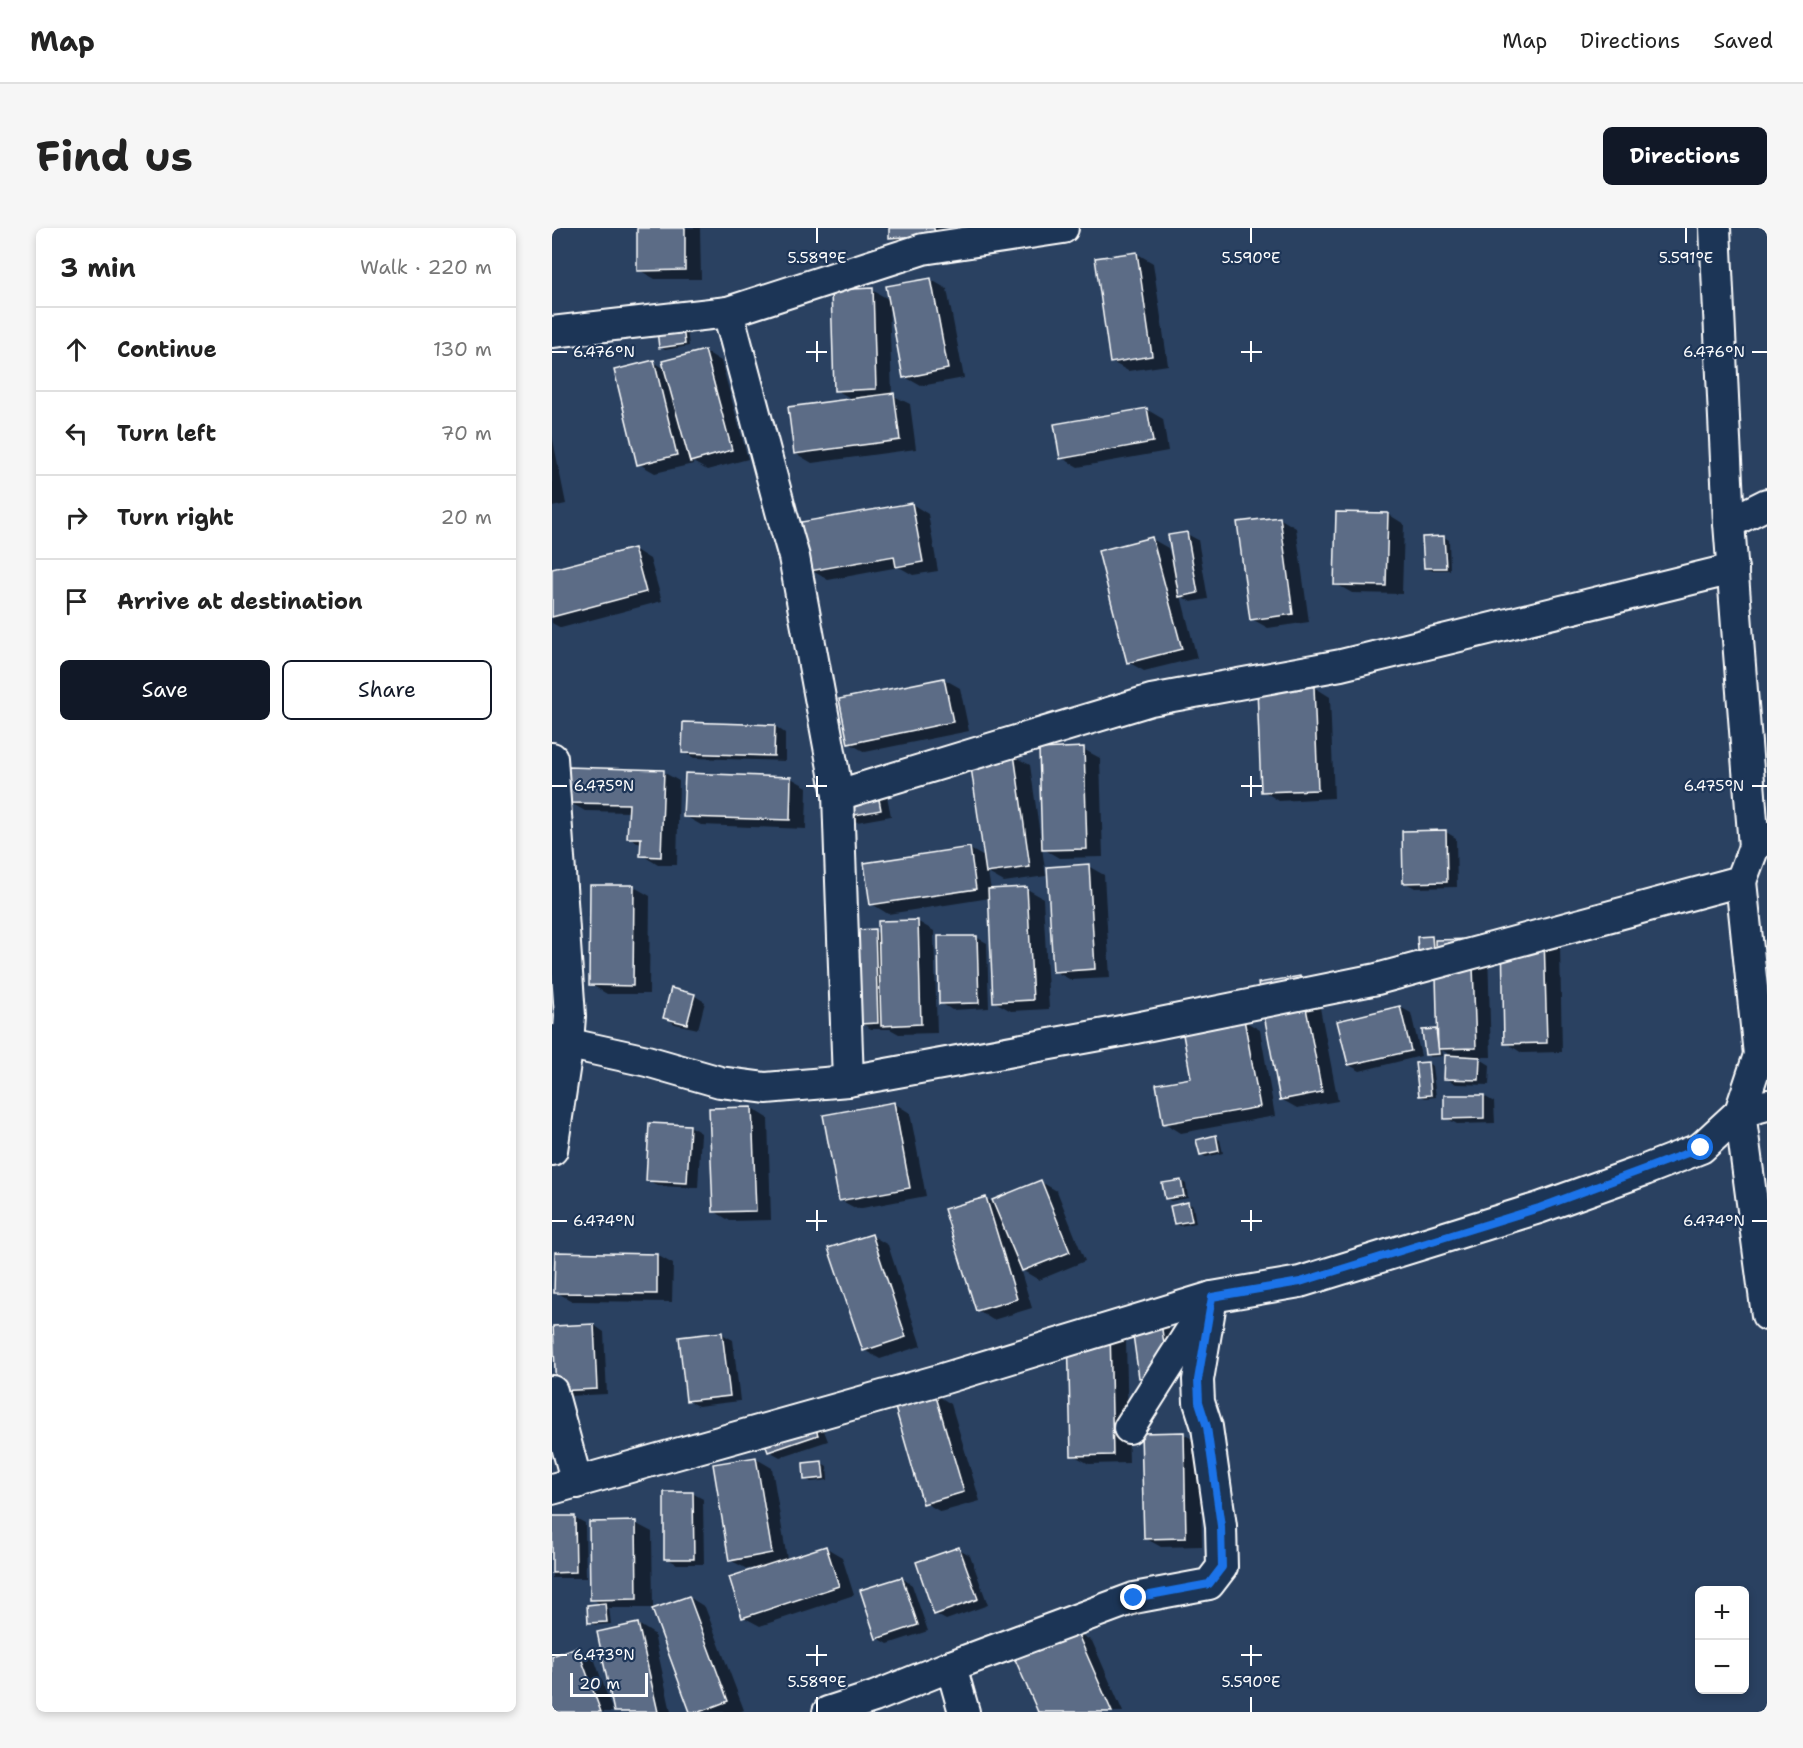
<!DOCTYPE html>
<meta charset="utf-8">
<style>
:root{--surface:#fff;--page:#f6f6f6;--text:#222;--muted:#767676;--line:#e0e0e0;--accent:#111827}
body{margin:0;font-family:"Shantell Sans",sans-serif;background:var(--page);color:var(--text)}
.controls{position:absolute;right:18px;bottom:18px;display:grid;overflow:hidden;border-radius:9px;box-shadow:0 3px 9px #0003}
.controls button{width:54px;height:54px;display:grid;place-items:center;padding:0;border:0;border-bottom:2px solid var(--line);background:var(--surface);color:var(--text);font:30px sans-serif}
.scale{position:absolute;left:18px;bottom:15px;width:78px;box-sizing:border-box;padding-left:6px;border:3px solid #fff;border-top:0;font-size:16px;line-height:21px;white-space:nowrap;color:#fff;-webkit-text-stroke:4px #1d3557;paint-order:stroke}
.stop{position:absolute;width:18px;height:18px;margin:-14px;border:4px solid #1a73e8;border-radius:50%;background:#fff}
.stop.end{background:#1a73e8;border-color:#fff;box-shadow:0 2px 6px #0008}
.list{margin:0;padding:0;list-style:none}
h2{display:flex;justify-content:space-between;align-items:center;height:78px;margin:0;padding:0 24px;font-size:26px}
h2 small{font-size:20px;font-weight:400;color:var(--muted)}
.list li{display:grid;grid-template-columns:39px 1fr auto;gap:18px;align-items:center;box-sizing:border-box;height:84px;padding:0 24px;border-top:2px solid var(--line)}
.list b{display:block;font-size:22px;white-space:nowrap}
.list em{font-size:20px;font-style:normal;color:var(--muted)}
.actions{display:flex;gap:12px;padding:18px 24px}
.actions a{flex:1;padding:14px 0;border:2px solid var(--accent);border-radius:9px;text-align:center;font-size:21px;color:var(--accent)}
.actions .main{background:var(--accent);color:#fff}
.icon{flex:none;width:33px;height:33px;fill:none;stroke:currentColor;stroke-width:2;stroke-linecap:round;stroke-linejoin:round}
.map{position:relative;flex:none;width:1215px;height:1484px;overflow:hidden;border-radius:9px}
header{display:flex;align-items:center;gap:36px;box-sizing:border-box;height:84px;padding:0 30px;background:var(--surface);border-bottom:2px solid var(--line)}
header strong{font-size:28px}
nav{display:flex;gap:33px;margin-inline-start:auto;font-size:21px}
.intro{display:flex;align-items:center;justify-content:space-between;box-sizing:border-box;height:144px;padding:0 36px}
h1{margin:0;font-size:42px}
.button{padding:15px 27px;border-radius:9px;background:var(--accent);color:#fff;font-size:21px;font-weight:700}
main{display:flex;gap:36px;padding:0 36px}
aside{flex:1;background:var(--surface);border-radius:9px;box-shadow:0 3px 9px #0003}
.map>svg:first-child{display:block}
.shadow{fill:#0007}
.building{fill:#5b6c86;stroke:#fff;stroke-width:1.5}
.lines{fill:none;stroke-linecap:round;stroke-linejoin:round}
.street-casing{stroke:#fff;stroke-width:34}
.street{stroke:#1d3557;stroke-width:30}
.route{stroke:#1a73e8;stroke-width:8}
.ticks{fill:none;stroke:#fff;stroke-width:2}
.ticks-label{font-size:15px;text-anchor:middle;fill:#fff;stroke:#1d3557;stroke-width:4.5;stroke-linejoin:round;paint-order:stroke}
</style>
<header>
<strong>Map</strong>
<nav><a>Map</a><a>Directions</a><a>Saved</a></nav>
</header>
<div class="intro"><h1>Find us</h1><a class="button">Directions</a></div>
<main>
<aside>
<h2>3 min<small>Walk · 220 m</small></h2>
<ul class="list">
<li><svg class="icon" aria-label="ahead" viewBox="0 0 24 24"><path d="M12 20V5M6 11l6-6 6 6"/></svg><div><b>Continue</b></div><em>130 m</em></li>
<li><svg class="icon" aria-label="left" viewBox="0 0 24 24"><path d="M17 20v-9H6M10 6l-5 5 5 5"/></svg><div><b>Turn left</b></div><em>70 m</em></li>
<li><svg class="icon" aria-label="right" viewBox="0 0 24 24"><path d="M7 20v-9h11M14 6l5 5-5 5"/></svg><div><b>Turn right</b></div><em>20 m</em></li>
<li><svg class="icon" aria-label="arrive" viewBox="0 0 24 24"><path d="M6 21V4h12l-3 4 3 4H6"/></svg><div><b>Arrive at destination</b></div></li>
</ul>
<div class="actions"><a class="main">Save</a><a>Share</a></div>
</aside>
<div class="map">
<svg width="1215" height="1484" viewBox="0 0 1215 1484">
<rect width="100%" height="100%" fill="#2a4161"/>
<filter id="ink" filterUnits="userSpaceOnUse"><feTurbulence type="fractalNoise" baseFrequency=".0167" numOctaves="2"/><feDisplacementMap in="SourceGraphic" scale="12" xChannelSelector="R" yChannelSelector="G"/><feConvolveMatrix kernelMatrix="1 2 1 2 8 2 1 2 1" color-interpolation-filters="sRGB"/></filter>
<g filter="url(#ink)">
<g class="shadow">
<polygon points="86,0 148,0 149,51 103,51 87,42"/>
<polygon points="338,0 398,0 398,16 355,18 339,9"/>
<polygon points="584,25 601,35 616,137 576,143 560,134"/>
<polygon points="378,51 395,61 412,150 369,158 353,149 338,73 337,73 340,167 358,176 364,221 260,235 243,225 302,172 284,162 320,62 338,72"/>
<polygon points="135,102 137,118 113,122 109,119 106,103"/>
<polygon points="153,123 169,133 196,231 155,242 141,234 141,236 103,245 87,236 101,134 114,141"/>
<polygon points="594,181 611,191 616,223 526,239 510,230"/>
<polygon points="0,207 14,276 0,279"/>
<polygon points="360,276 376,286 386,343 361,347 347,339 276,352 259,342"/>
<polygon points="836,286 852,296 850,366 800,365 784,356"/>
<polygon points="727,290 744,300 757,394 716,400 700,391"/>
<polygon points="635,306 646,312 656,371 639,374 629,368 645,430 592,443 576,434 600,311 616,320 620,333 622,332"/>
<polygon points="892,309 897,312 898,342 878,342 873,340"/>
<polygon points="82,321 98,331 110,373 9,400 0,395 0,343"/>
<polygon points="392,451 408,460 417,503 313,524 297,515"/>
<polygon points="762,459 778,469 782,570 727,573 711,563"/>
<polygon points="223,498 233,505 233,533 142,530 131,524"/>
<polygon points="531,521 548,530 551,629 507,630 490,620 494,648 452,654 436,645 439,662 475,661 491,670 497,781 459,783 443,774 438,670 336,686 320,676 418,621 434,630 461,528 478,537 489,614 491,614"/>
<polygon points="111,544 127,553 125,637 106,637 90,627 90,617 77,609 78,584 33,583 17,574"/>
<polygon points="239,550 255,559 254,601 149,597 133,588"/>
<polygon points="325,562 335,568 339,588 305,594 294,588"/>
<polygon points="894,604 904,610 905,659 863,660 852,654"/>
<polygon points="536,638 552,647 558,750 519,752 502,743"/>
<polygon points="40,658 82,659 98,668 97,766 55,766 38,756"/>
<polygon points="365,693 382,703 385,805 347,806 338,801 319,801 309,795 322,703 328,706"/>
<polygon points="424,709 435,715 437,780 400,782 389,775"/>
<polygon points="992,709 1008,718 1010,824 970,825 954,815"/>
<polygon points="880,710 885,713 936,722 939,829 925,829 938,837 937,857 904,856 893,850 903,830 890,822 891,828 879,829 874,827 884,803 887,805 885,737 873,738"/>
<polygon points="748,749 764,759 786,873 745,880 729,871"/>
<polygon points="120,762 143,768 153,774 146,801 123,796 113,789"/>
<polygon points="848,779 859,785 869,828 808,843 797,837"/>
<polygon points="691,792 708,802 723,888 629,905 613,895 641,851"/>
<polygon points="876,835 880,838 884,869 873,870 868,867"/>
<polygon points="932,868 942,874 943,895 905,896 894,890"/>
<polygon points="342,875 358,885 374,968 305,981 288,972"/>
<polygon points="200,880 216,890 219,992 178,993 162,983"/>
<polygon points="99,896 138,898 149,905 146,960 106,958 96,952"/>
<polygon points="664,909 668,912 671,925 654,929 649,926"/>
<polygon points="629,953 634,956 636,970 619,973 614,970"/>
<polygon points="489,954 505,963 533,1033 487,1052 468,1041 480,1080 441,1092 425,1082 433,970 444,976"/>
<polygon points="636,975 641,978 644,995 628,998 623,996"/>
<polygon points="319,1007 336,1017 369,1118 328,1131 312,1122"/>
<polygon points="105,1027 121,1036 120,1074 20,1073 4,1064"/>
<polygon points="609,1096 619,1102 627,1152 599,1156 589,1149"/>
<polygon points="42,1097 52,1104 55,1166 16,1168 6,1162"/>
<polygon points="558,1103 574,1113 577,1235 537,1236 521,1227"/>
<polygon points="170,1106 181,1112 188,1173 146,1178 136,1172"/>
<polygon points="383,1166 399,1176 428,1273 389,1284 373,1275"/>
<polygon points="269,1195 276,1213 228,1229 217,1223"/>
<polygon points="631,1206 648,1215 650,1318 609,1319 593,1310"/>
<polygon points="203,1230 220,1240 235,1331 273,1319 290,1329 302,1367 208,1398 191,1389 204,1342 204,1340 195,1341 178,1332"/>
<polygon points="270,1235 275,1238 276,1252 259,1254 254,1251"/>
<polygon points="140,1265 151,1271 152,1336 125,1336 114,1330"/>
<polygon points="22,1289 33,1295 34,1350 0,1350 0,1290"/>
<polygon points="83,1295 100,1304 101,1380 57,1380 59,1396 43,1397 38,1394 50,1377 40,1371"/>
<polygon points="407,1321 418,1327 436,1377 394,1392 383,1386"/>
<polygon points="350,1350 360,1357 376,1403 336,1416 326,1410"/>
<polygon points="137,1369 153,1379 192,1482 187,1484 139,1484"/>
<polygon points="86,1396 102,1406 119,1484 64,1484"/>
<polygon points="524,1404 540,1413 571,1484 487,1484"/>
<polygon points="25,1421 42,1430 61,1484 0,1484 0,1430"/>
</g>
<g class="building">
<polygon points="85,0 133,0 133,42 85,43"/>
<polygon points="337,0 382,0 383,7 337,10"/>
<polygon points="585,24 600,128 558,135 543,30"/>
<polygon points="379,50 396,141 351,150 334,58"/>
<polygon points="321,60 324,161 282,163 279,62"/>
<polygon points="131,98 133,116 107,120 105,102"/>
<polygon points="153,122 180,222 138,234 110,133"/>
<polygon points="102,132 125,227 85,237 62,142"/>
<polygon points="342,165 348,212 242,226 236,179"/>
<polygon points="595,180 601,214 508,231 502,196"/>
<polygon points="360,275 371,334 344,339 342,328 258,343 249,294"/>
<polygon points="784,284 836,285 834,358 782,357"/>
<polygon points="728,289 741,386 698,392 685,294"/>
<polygon points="635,304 646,365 627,369 616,307"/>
<polygon points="892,308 894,340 872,340 870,309"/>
<polygon points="600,309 630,421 575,435 546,323"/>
<polygon points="82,320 94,364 0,389 0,341"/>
<polygon points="392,450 401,494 296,516 287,471"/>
<polygon points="762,458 766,562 709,564 705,460"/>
<polygon points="131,494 223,497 222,528 130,525"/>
<polygon points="532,519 535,621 490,622 487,521"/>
<polygon points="462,526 478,639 434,645 418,532"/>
<polygon points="16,539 112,542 109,629 88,628 89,610 75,610 77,576 15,575"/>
<polygon points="133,545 239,549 238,592 131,589"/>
<polygon points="325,561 329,582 293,589 288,567"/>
<polygon points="894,602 895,654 851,655 850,603"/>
<polygon points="418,619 424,661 318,677 312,635"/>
<polygon points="537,636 543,741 501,744 495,639"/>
<polygon points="38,657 82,657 81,758 37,757"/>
<polygon points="475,659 481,772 441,774 436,661"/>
<polygon points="366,692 369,796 329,798 326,693"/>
<polygon points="323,701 326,795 307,796 304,702"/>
<polygon points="386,708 425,708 427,775 387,776"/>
<polygon points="880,708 882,735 867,736 865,709"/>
<polygon points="950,708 992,708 995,815 952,816"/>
<polygon points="920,711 924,820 886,821 883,712"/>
<polygon points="748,748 770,864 728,872 706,755"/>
<polygon points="119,760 143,766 135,796 111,790"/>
<polygon points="848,778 859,823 796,837 785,793"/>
<polygon points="692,791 708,879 611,896 604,856 639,850 630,801"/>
<polygon points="884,801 887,826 873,827 870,802"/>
<polygon points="893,827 928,829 927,852 892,851"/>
<polygon points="876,834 879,867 867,868 863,835"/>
<polygon points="892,867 932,867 932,890 892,891"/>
<polygon points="342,874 358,960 287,973 271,887"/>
<polygon points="200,879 204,983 161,984 157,880"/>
<polygon points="97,895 138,897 135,955 94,953"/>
<polygon points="664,907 667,923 648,927 644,912"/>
<polygon points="489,952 518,1024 470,1043 440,972"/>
<polygon points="629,952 632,968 613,971 610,955"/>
<polygon points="434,969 465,1071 424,1083 392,981"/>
<polygon points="636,974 640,993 622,996 618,978"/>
<polygon points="320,1006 354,1109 311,1123 276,1020"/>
<polygon points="3,1024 105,1026 105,1066 2,1065"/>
<polygon points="609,1094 616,1146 587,1150 580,1099"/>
<polygon points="42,1096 45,1161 4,1163 1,1098"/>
<polygon points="558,1102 561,1227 519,1228 516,1103"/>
<polygon points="170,1104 178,1168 134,1173 127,1109"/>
<polygon points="383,1165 412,1264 371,1276 342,1176"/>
<polygon points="259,1187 266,1207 216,1224 209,1205"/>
<polygon points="632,1204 634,1310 592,1311 589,1205"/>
<polygon points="204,1229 220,1325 177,1333 161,1236"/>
<polygon points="270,1233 272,1250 252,1252 251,1235"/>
<polygon points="112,1264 141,1264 142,1331 112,1331"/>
<polygon points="0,1288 23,1288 24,1344 0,1345"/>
<polygon points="84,1293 85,1371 38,1372 37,1294"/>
<polygon points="274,1318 287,1358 190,1390 177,1349"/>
<polygon points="407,1319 426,1371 382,1387 364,1334"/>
<polygon points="350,1349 366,1397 324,1411 308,1362"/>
<polygon points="137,1368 176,1473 147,1484 138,1484 100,1381"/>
<polygon points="53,1375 55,1394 36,1395 35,1377"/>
<polygon points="86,1395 106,1484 62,1484 45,1404"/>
<polygon points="524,1402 560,1484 486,1484 462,1429"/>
<polygon points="25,1419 49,1484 0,1484 0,1428"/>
</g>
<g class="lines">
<g class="street-casing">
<g id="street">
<polyline points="1163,0 1177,295 1202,619"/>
<polyline points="176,84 230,287 242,329 286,567 296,853"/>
<polyline points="0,104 176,84 371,21 511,0"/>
<polyline points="1177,295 1215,276"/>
<polyline points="0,530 18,788 16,815 0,922"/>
<polyline points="286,567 599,472 789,437 1181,341"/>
<polyline points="1189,653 1207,827 1188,884 1215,1087"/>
<polyline points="0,812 95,833 168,854 214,860 296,853 564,804 825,751 1189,653 1202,619 1215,609"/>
<polyline points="0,1163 25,1255"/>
<polyline points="577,1200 652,1082"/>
<polyline points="0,1261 387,1152 660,1069 748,1054 987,980 1093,942 1149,920 1188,884 1215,877"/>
<polyline points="399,1438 582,1370 657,1356 670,1339 669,1298 655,1199 647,1174 646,1152 660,1069"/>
<polyline points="276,1484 322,1469 399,1438 412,1484"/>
</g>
</g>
<use href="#street" class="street"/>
</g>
</g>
<g class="lines" filter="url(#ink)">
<polyline class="route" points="582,1370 657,1356 670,1339 669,1298 655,1199 647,1174 646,1152 660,1069 748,1054 987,980 1149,920"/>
</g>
<path class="ticks" d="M265,0V15M699,0V15M1134,0V15M265,113V134M699,113V134M0,124H15M254,124H275M689,124H710M1200,124H1215M265,548V569M699,548V569M0,558H15M254,558H275M689,558H710M1200,558H1215M265,982V1003M699,982V1003M0,993H15M254,993H275M689,993H710M1200,993H1215M265,1417V1438M699,1417V1438M0,1427H15M254,1427H275M689,1427H710M265,1469V1484M699,1469V1484"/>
<g class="ticks-label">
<text x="265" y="35">5.589°E</text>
<text x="699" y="35">5.590°E</text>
<text x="1134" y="35">5.591°E</text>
<text x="52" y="129">6.476°N</text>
<text x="1162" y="129">6.476°N</text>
<text x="52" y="563">6.475°N</text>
<text x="1162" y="563">6.475°N</text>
<text x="52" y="998">6.474°N</text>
<text x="1162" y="998">6.474°N</text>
<text x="52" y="1432">6.473°N</text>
<text x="265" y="1459">5.589°E</text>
<text x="699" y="1459">5.590°E</text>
</g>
</svg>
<div class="controls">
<button>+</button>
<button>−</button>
</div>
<div class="scale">20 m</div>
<div class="stop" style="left:1149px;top:920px"></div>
<div class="stop end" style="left:582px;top:1370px"></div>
</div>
</main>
